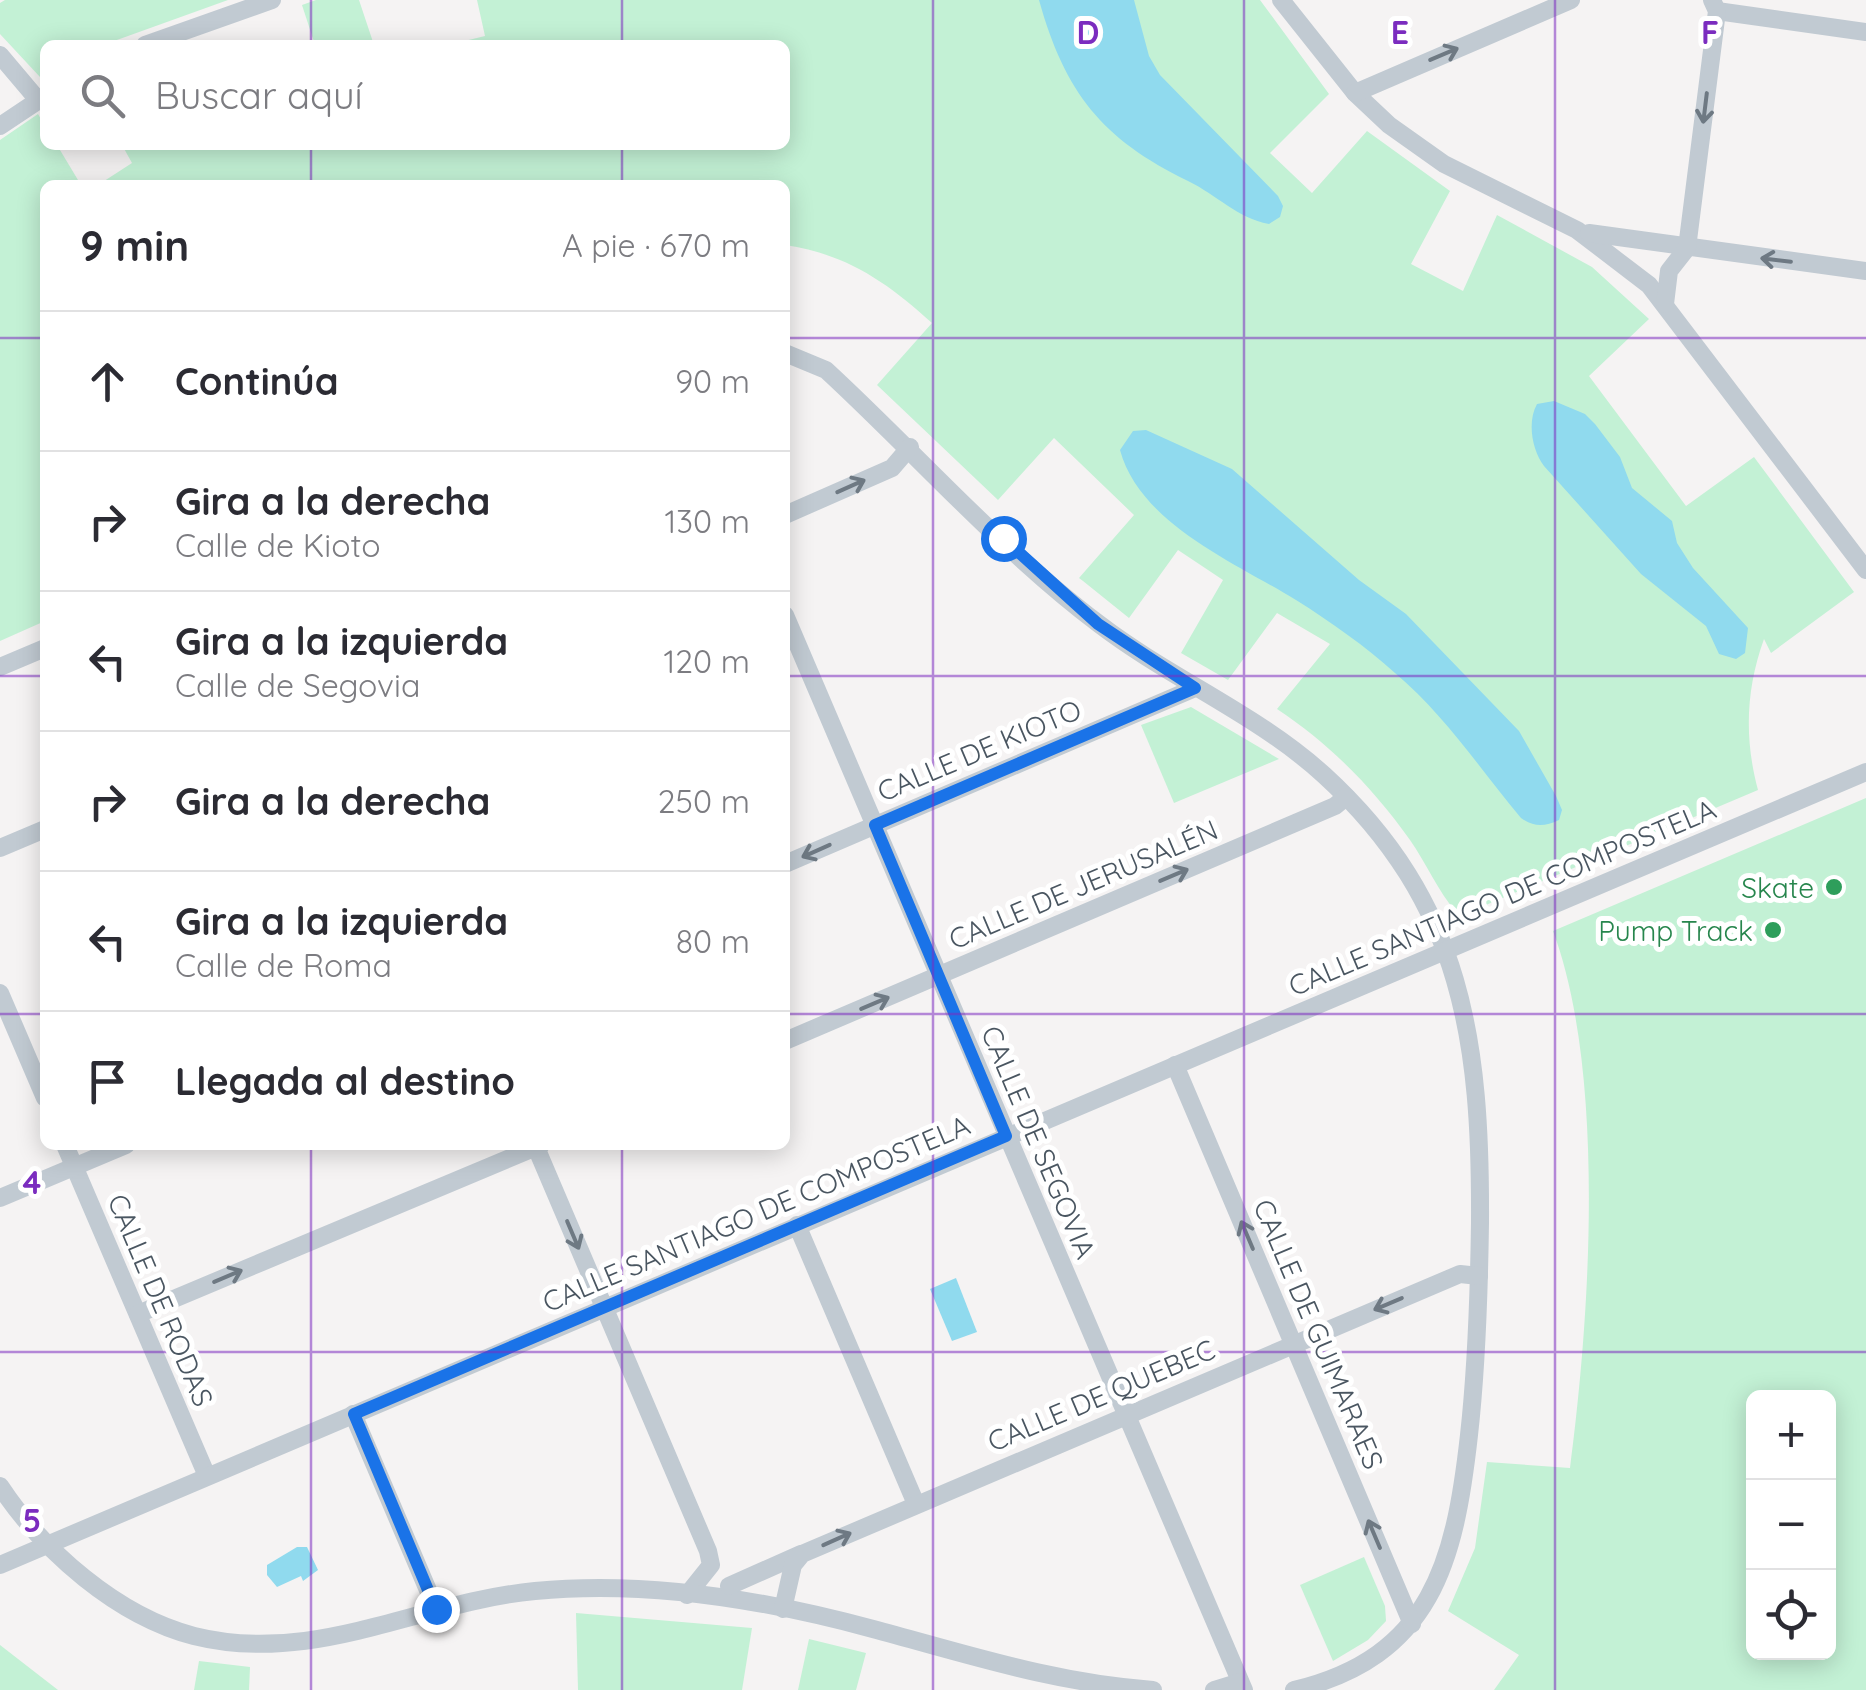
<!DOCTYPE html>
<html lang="es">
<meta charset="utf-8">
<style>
:root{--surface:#fff;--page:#f7f7f7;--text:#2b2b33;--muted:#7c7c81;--line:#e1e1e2}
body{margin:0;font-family:Quicksand,sans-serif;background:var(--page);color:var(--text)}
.controls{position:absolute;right:30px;bottom:30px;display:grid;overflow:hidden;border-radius:15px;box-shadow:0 5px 25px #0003}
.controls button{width:90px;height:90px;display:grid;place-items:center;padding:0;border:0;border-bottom:2px solid var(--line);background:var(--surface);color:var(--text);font:50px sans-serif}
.stop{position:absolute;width:30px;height:30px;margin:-22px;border:8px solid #1a73e8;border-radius:50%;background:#fff}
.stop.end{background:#1a73e8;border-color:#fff;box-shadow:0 2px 10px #0008}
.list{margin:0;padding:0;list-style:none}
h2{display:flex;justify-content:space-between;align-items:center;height:130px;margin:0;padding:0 40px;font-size:42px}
h2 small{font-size:32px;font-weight:400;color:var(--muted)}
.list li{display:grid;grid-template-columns:65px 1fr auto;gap:30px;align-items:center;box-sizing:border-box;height:140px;padding:0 40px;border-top:2px solid var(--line)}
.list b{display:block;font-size:38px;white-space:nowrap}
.list p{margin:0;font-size:32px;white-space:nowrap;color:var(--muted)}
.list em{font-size:32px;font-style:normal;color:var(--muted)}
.icon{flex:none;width:55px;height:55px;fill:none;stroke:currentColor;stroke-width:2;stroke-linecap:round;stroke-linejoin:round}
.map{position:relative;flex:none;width:1866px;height:1690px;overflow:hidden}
.search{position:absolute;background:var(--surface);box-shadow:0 5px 25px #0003;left:40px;top:40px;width:750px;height:110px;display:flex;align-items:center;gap:25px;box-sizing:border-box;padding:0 35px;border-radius:15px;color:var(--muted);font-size:38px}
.panel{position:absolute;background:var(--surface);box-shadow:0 5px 25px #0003;left:40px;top:180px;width:750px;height:970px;border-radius:15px}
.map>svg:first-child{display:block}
.green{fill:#c3f1d5;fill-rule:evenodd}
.water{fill:#90daee}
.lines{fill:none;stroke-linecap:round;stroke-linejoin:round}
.minor{stroke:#c1cad2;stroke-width:18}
.oneway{stroke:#6e7983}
.route{stroke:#1a73e8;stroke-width:12}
.grid{fill:none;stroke:#7b2cbf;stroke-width:2.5;stroke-opacity:0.55}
.leisure-dot{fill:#2e9e5b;stroke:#fff;stroke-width:4}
.labels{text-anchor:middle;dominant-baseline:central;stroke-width:10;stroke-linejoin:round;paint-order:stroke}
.street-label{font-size:28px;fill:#4a5661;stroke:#fff}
.leisure-label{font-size:28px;fill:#27864d;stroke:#fff;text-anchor:end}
.grid-label{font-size:32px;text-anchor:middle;font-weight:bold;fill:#7b2cbf;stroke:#fff;stroke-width:10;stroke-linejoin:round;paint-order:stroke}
</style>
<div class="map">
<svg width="1866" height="1690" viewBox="0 0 1866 1690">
<rect width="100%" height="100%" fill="#f5f3f3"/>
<g class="green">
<polygon points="5,0 228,0 103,45 45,45 45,76 40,77 0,34 0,3"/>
<polygon points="316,0 359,0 374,45 315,45 302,5"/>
<path d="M477,0H1260L1329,94L1270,153L1312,193L1367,131L1450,191L1411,264L1463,291L1497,215L1592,267L1649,319L1589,376L1686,506L1754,457L1854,592L1771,653L1764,639C1746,689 1744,738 1758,790L1467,913L1456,912C1438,891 1426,863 1410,840C1373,788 1330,744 1277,709L1330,644L1277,613L1228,680L1181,653L1223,580L1178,550L1129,618L1083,581L1079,578L1134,515L1054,438L998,500L877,385L932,323C887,282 846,254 785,245V185H98L132,163L122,145H785V45H448L485,36Z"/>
<polygon points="38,114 45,126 45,145 57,145 81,185 45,185 45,621 0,641 0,140"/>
<polygon points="1191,707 1279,759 1174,803 1141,725"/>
<path d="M1866,798V1690H1494L1519,1655L1448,1611L1475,1548L1487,1462L1570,1468C1590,1317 1606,1073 1553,931ZM1754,1398H1828V1652H1754Z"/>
<polygon points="1364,1557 1385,1606 1386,1621 1368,1640 1333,1661 1300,1585"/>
<polygon points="576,1613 752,1628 742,1690 578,1690"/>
<polygon points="809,1639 866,1653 856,1690 798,1690"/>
<polygon points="0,1645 58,1690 0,1690"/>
<polygon points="199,1661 250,1667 249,1690 194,1690"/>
</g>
<g class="water">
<path d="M1039,0H1134L1149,56L1160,75L1278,196L1283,206L1280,217L1269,224C1237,218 1217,195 1188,181C1102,139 1065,93 1039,0Z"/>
<path d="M1554,401L1585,414L1595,424L1620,457L1632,488L1672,521L1677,543L1693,568L1748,628L1745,653L1736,659L1719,654L1706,626L1641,574L1544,466C1532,450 1527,422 1537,404Z"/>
<path d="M1146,430L1232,469L1359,580L1406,614L1519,731L1556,796L1562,810L1559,820C1544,827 1534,827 1521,818C1480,769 1444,714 1395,673C1365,646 1331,622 1296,600C1236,563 1140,524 1120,450L1133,431Z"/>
<polygon points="956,1278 977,1332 952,1341 930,1289"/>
<polygon points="297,1547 307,1547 318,1570 303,1581 301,1576 277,1587 267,1575 267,1565"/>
</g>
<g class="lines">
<g class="minor">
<polyline points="1281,0 1355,93 1389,125 1444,164 1577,230 1649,285 1866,570"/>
<polyline points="1717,11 1866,32"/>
<polyline points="145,45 272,0"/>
<polyline points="0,55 38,100"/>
<polyline points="1355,93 1571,0"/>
<polyline points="0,126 45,96"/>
<polyline points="1589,233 1866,271"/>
<polyline points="1665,304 1669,271 1687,248 1717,11 1712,0"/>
<path d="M785,353L826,370C916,453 1002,551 1099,624C1171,679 1257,714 1324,775C1464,903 1481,1044 1480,1223C1479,1294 1477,1364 1469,1435C1455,1561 1432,1657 1294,1690"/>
<polyline points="785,515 892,468 910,447"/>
<polyline points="785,615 1244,1690"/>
<polyline points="0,667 45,648"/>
<polyline points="0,848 45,829"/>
<polyline points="785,864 1195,688"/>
<polyline points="0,993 45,1098"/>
<polyline points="785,1041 1335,806 1346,797"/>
<polyline points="1175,1065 1412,1624"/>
<polyline points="65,1145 207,1476"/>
<polyline points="535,1145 708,1551 711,1565 687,1595"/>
<polyline points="0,1198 126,1145"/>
<polyline points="797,1225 916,1504"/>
<polyline points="138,1314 541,1145"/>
<polyline points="353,1414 436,1609"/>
<path d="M0,1486C43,1551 117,1616 194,1636C314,1666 419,1602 535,1591C646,1580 766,1600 873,1629C967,1654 1054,1683 1153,1690"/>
<polyline points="0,1565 1866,772"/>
<polyline points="729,1586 801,1554"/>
<polyline points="783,1609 793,1565 802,1554 1460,1274 1479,1276"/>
<polyline points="1214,1690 1240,1682"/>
</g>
</g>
<defs><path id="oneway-shaft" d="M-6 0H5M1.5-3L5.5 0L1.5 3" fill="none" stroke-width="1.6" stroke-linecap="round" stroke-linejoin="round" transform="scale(2.5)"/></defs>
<g class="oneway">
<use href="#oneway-shaft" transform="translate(1444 54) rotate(-23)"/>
<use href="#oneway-shaft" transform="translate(1705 108) rotate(97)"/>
<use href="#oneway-shaft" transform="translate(1776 260) rotate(-173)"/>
<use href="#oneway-shaft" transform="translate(851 486) rotate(-24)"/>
<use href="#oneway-shaft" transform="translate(816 851) rotate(156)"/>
<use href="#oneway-shaft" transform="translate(1174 875) rotate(-23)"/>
<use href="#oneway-shaft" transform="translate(875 1003) rotate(-23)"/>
<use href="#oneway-shaft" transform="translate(573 1235) rotate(67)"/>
<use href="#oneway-shaft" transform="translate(1247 1235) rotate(-113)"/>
<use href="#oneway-shaft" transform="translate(228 1276) rotate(-23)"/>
<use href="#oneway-shaft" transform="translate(1388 1304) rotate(157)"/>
<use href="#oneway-shaft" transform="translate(1374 1534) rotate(-113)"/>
<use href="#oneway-shaft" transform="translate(837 1539) rotate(-24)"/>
</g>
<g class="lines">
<polyline class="route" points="436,1609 354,1414 1006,1136 875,825 1195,688 1098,624 1003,538"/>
</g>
<path class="grid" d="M311,0V45M622,0V45M933,0V1690M1244,0V1690M1555,0V1690M311,145V185M622,145V185M0,338H45M785,338H1866M0,676H45M785,676H1866M0,1014H45M785,1014H1866M311,1145V1690M622,1145V1690M0,1352H1866"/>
<g class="leisure-dot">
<circle cx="1834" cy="887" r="10"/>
<circle cx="1773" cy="930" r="10"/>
</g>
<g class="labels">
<g class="street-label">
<text transform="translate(979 750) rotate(-23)">CALLE DE KIOTO</text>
<text transform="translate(1083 884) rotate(-23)">CALLE DE JERUSALÉN</text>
<text transform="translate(1502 897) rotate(-23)">CALLE SANTIAGO DE COMPOSTELA</text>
<text transform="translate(1039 1142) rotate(67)">CALLE DE SEGOVIA</text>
<text transform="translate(756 1213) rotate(-23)">CALLE SANTIAGO DE COMPOSTELA</text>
<text transform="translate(161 1300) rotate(67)">CALLE DE RODAS</text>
<text transform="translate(1319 1334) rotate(67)">CALLE DE GUIMARAES</text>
<text transform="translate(1101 1395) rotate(-23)">CALLE DE QUEBEC</text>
</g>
<g class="leisure-label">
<text x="1814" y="887">Skate</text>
<text x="1753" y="930">Pump Track</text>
</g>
</g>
<g class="grid-label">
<text x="1088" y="44">D</text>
<text x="1400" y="44">E</text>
<text x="1710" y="44">F</text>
<text x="32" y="1194">4</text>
<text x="32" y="1532">5</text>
</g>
</svg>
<div class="controls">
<button>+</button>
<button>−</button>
<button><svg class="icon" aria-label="locate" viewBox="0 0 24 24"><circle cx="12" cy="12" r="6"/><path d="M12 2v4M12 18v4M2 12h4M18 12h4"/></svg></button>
</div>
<div class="stop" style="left:1003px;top:538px"></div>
<div class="stop end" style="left:436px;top:1609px"></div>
<div class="search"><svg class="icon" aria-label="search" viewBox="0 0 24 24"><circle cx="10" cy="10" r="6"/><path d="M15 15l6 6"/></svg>Buscar aquí</div>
<section class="panel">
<h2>9 min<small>A pie · 670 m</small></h2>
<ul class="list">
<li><svg class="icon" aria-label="ahead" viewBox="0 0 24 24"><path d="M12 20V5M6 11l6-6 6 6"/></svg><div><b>Continúa</b></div><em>90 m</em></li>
<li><svg class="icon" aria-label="right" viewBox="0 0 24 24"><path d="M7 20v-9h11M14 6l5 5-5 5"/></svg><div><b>Gira a la derecha</b><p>Calle de Kioto</p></div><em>130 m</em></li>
<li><svg class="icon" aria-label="left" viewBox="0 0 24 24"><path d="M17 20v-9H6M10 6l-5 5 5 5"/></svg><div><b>Gira a la izquierda</b><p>Calle de Segovia</p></div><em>120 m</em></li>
<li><svg class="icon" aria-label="right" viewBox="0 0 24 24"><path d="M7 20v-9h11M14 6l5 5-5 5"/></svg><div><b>Gira a la derecha</b></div><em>250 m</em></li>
<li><svg class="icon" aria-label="left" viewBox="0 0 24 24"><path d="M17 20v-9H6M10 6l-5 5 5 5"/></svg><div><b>Gira a la izquierda</b><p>Calle de Roma</p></div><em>80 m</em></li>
<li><svg class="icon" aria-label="arrive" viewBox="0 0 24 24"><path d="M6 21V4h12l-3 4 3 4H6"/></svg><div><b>Llegada al destino</b></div></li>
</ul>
</section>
</div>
